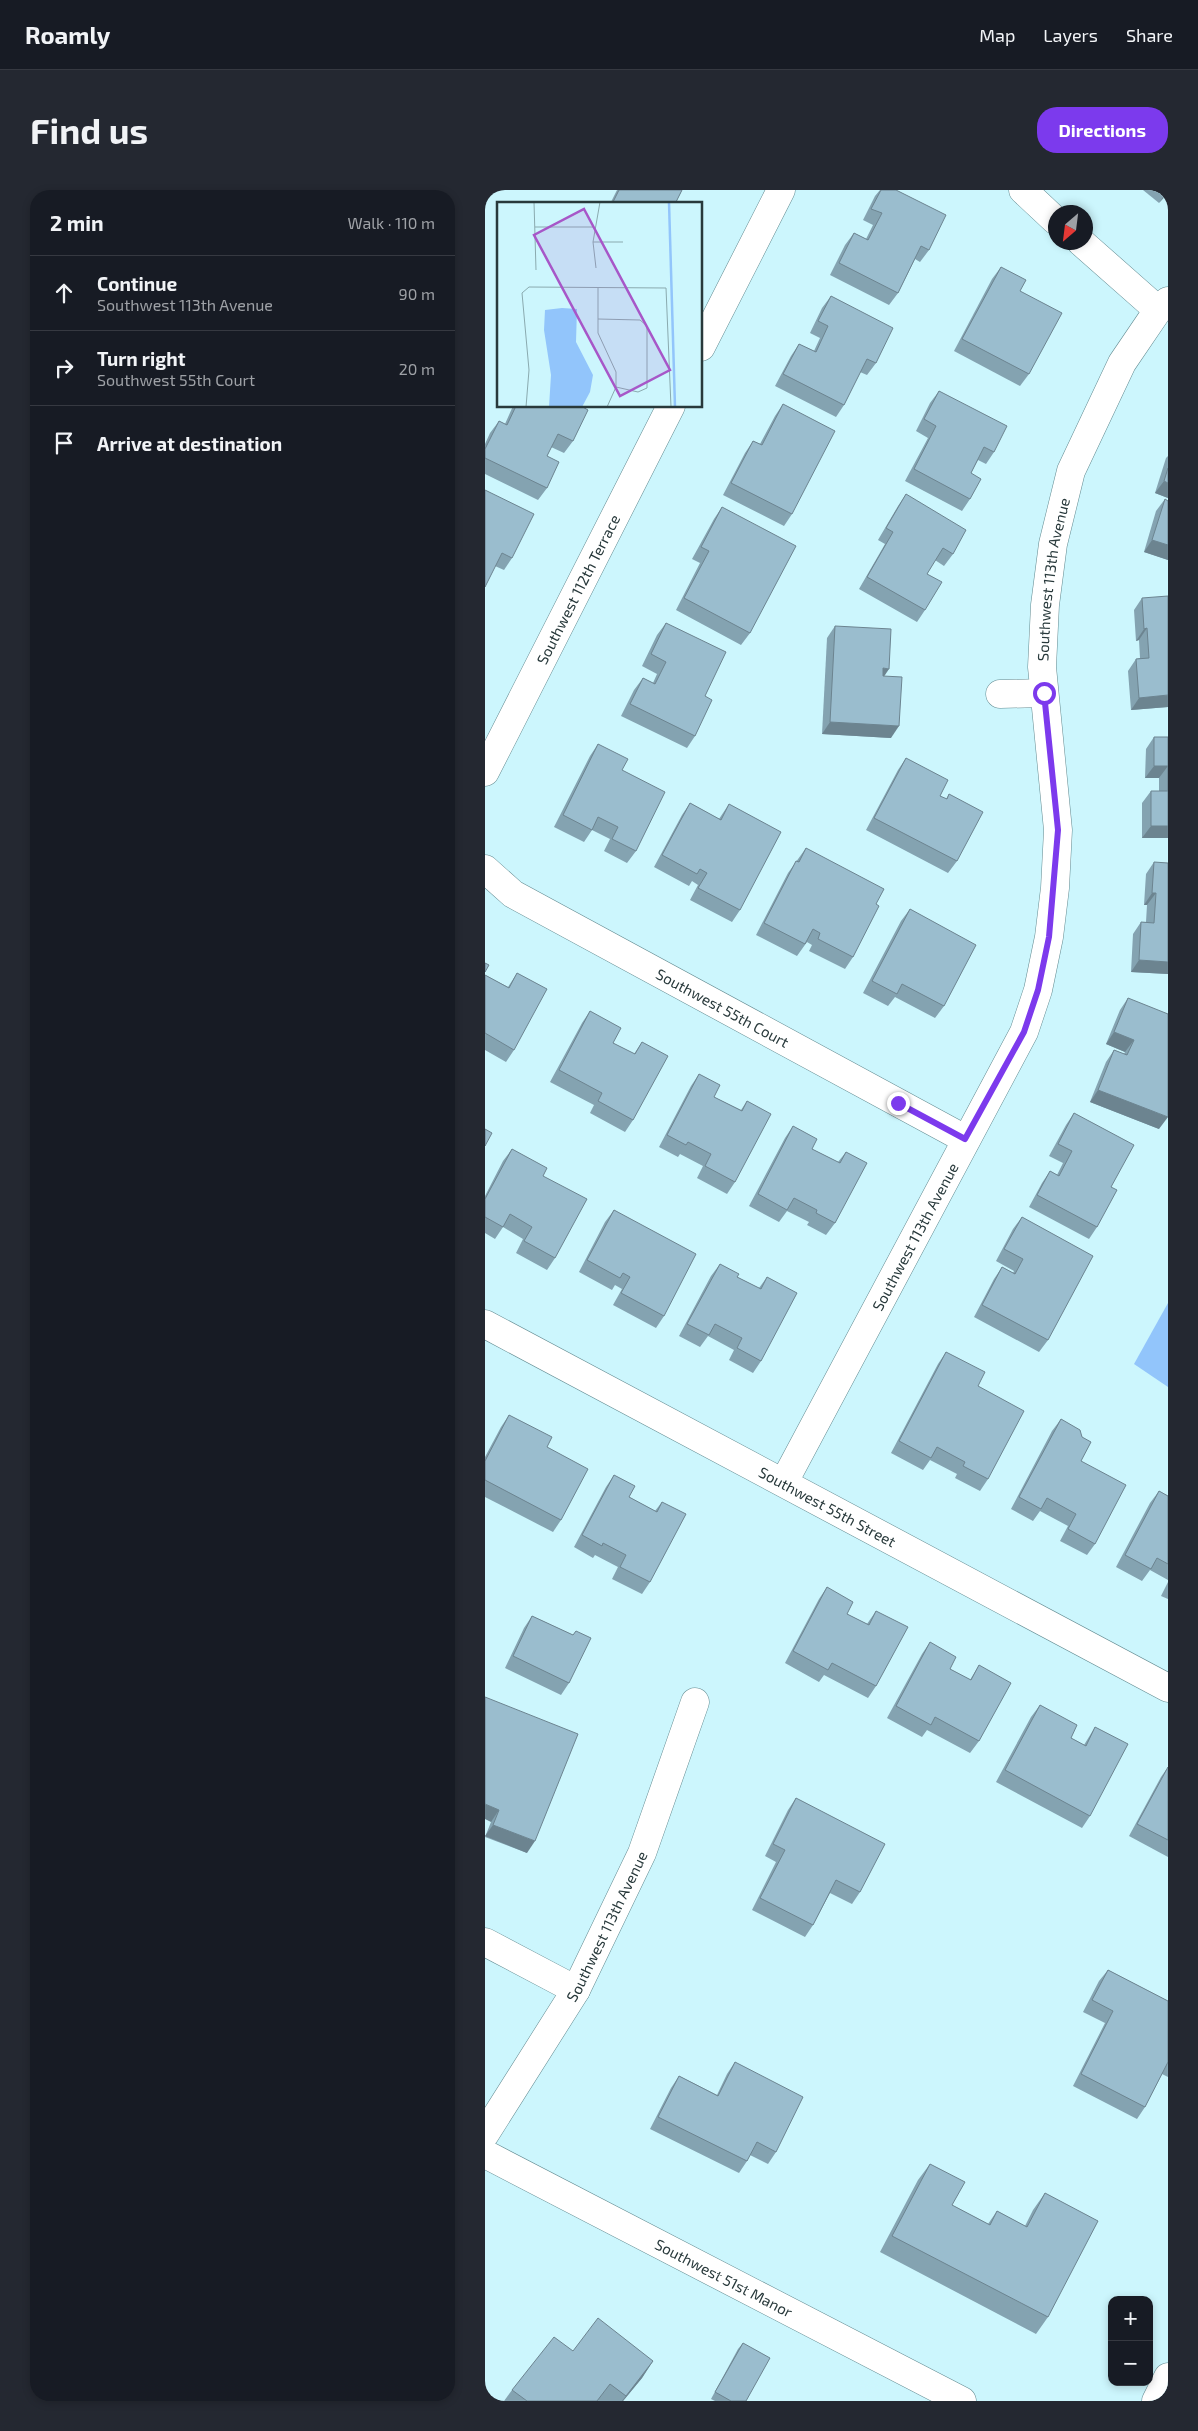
<!DOCTYPE html>
<meta charset="utf-8">
<style>
:root{--surface:#171b24;--page:#242831;--text:#f1f3f6;--muted:#9ea1a6;--line:#363941;--accent:#7c3aed}
body{margin:0;font-family:"Exo 2",sans-serif;background:var(--page);color:var(--text)}
.controls{position:absolute;right:15px;bottom:15px;display:grid;overflow:hidden;border-radius:10px;box-shadow:0 2px 8px #0003}
.controls button{width:45px;height:45px;display:grid;place-items:center;padding:0;border:0;border-bottom:1px solid var(--line);background:var(--surface);color:var(--text);font:25px sans-serif}
.compass{position:absolute;left:563px;top:15px;width:45px;height:45px;border-radius:50%;background:var(--surface);box-shadow:0 2px 8px #0003;rotate:208deg}
.stop{position:absolute;width:15px;height:15px;margin:-11px;border:4px solid #7c3aed;border-radius:50%;background:#fff}
.stop.end{background:#7c3aed;border-color:#fff;box-shadow:0 1px 5px #0008}
.list{margin:0;padding:0;list-style:none}
h2{display:flex;justify-content:space-between;align-items:center;height:65px;margin:0;padding:0 20px;font-size:21px}
h2 small{font-size:16px;font-weight:400;color:var(--muted)}
.list li{display:grid;grid-template-columns:32px 1fr auto;gap:15px;align-items:center;box-sizing:border-box;height:75px;padding:0 20px;border-top:1px solid var(--line)}
.list b{display:block;font-size:19px;white-space:nowrap}
.list p{margin:0;font-size:16px;white-space:nowrap;color:var(--muted)}
.list em{font-size:16px;font-style:normal;color:var(--muted)}
.icon{flex:none;width:28px;height:28px;fill:none;stroke:currentColor;stroke-width:2;stroke-linecap:round;stroke-linejoin:round}
.map{position:relative;flex:none;width:683px;height:2211px;overflow:hidden;border-radius:20px}
header{display:flex;align-items:center;gap:30px;box-sizing:border-box;height:70px;padding:0 25px;background:var(--surface);border-bottom:1px solid var(--line)}
header strong{font-size:24px}
nav{display:flex;gap:28px;margin-inline-start:auto;font-size:18px}
.intro{display:flex;align-items:center;justify-content:space-between;box-sizing:border-box;height:120px;padding:0 30px}
h1{margin:0;font-size:35px}
.button{padding:12px 22px;border-radius:20px;background:var(--accent);color:#fff;font-size:18px;font-weight:700}
main{display:flex;gap:30px;padding:0 30px}
aside{flex:1;background:var(--surface);border-radius:20px;box-shadow:0 2px 8px #0003}
.map>svg:first-child{display:block}
.water{fill:#92c5fb}
.lines{fill:none;stroke-linecap:round;stroke-linejoin:round}
.minor-casing{stroke:#638b91;stroke-width:29}
.minor{stroke:#fff;stroke-width:28}
.wall{fill:#84a3b1}
.shaded-wall{fill:#6c8490}
.building{fill:#9abdce;stroke:#6c8490}
.route{stroke:#7c3aed;stroke-width:6}
.labels{text-anchor:middle;dominant-baseline:central;stroke-width:5;stroke-linejoin:round;paint-order:stroke}
.street-label{font-size:15px;fill:#28393b;stroke:#fff}
.inset-river{fill:none;stroke:#92c5fb;stroke-width:2.5}
.inset-road{fill:none;stroke:#8aaaaf;stroke-width:1}
.view{fill:#a757c8;fill-opacity:0.15;stroke:#a757c8;stroke-width:2.5}
.inset-edge{fill:none;stroke:#28393b;stroke-width:2.5}
</style>
<header>
<strong>Roamly</strong>
<nav><a>Map</a><a>Layers</a><a>Share</a></nav>
</header>
<div class="intro"><h1>Find us</h1><a class="button">Directions</a></div>
<main>
<aside>
<h2>2 min<small>Walk · 110 m</small></h2>
<ul class="list">
<li><svg class="icon" aria-label="ahead" viewBox="0 0 24 24"><path d="M12 20V5M6 11l6-6 6 6"/></svg><div><b>Continue</b><p>Southwest 113th Avenue</p></div><em>90 m</em></li>
<li><svg class="icon" aria-label="right" viewBox="0 0 24 24"><path d="M7 20v-9h11M14 6l5 5-5 5"/></svg><div><b>Turn right</b><p>Southwest 55th Court</p></div><em>20 m</em></li>
<li><svg class="icon" aria-label="arrive" viewBox="0 0 24 24"><path d="M6 21V4h12l-3 4 3 4H6"/></svg><div><b>Arrive at destination</b></div></li>
</ul>
</aside>
<div class="map">
<svg width="683" height="2211" viewBox="0 0 683 2211">
<rect width="100%" height="100%" fill="#ccf6fd"/>
<polygon class="water" points="683,1113 683,1197 649,1174"/>
<g class="lines">
<g class="minor-casing">
<g id="minor">
<polyline points="538,0 570,30"/>
<polyline points="596,52 673,120"/>
<polyline points="216,157 296,0"/>
<polyline points="515,504 559,503"/>
<path id="s1" d="M0,582L186,216"/>
<path id="s2" d="M0,679L28,704L480,949"/>
<path id="s3" d="M0,1134L683,1498"/>
<path id="s4" d="M299,1292L539,842L553,800L564,747L570,698L573,640L557,477L560,415L568,354L586,281L637,173L673,120L683,111"/>
<polyline points="0,1752 91,1800"/>
<path id="s5" d="M0,1944L91,1800L157,1663L210,1512"/>
<path id="s6" d="M0,1964L477,2211"/>
<polyline points="671,2211 683,2187"/>
</g>
</g>
<use href="#minor" class="minor"/>
</g>
<g class="wall">
<polygon points="132,0 197,0 190,14 125,14"/>
<polygon points="395,0 411,0 444,60 435,72 430,69 413,103 404,115 345,85 360,55 369,43 381,49 388,35 378,30 390,6"/>
<polygon points="658,0 683,0 683,3 674,13"/>
<polygon points="516,77 535,101 544,184 535,196 469,161 507,89"/>
<polygon points="346,106 391,173 382,185 375,182 359,215 351,227 290,196 306,166 314,154 329,161 335,148 325,143 337,118"/>
<polygon points="454,201 509,262 501,274 493,270 486,283 485,309 477,321 420,291 443,248 431,241 445,213"/>
<polygon points="298,214 307,324 299,336 238,305 260,263 268,251 275,254 290,226"/>
<polygon points="28,216 96,216 88,251 79,263 66,257 62,266 62,298 53,310 0,284 0,254 5,243 14,231 20,234"/>
<polygon points="683,266 683,308 670,303 681,268"/>
<polygon points="0,300 27,368 19,380 10,376"/>
<polygon points="421,304 468,364 459,376 450,370 442,384 440,420 432,432 374,399 400,354 393,350 413,316"/>
<polygon points="680,309 683,311 683,370 659,362 671,321"/>
<polygon points="237,317 265,443 256,455 191,420 215,373 207,369 229,329"/>
<polygon points="657,408 683,517 646,520 643,481 651,469 655,468 654,450 651,451 649,420"/>
<polygon points="181,433 220,506 210,546 202,558 136,526 149,500 158,488 168,493 172,484 157,476 172,445"/>
<polygon points="350,436 399,486 406,548 337,544 342,448"/>
<polygon points="669,547 683,547 683,648 657,648 657,613 666,601 674,601 674,588 660,588 661,559"/>
<polygon points="113,554 137,580 151,661 142,673 119,661 125,649 107,640 99,652 69,637 105,566"/>
<polygon points="421,568 455,606 461,609 464,604 472,671 463,683 381,640 413,580"/>
<polygon points="205,613 234,629 244,614 255,720 247,732 205,710 213,695 207,691 204,696 169,677 197,625"/>
<polygon points="321,658 391,714 368,767 360,779 324,761 327,755 322,752 312,766 271,745 303,683"/>
<polygon points="669,672 683,784 646,782 648,744 656,732 661,732 662,715 659,715 661,684"/>
<polygon points="425,719 459,816 450,828 410,807 403,816 378,803 416,731"/>
<polygon points="32,783 29,860 21,872 0,860 0,785 23,797"/>
<polygon points="643,808 674,939 605,912 621,872 629,860 639,864 640,862 621,854 635,820"/>
<polygon points="105,821 128,853 149,864 157,852 148,930 140,942 105,923 109,915 65,892 97,833"/>
<polygon points="214,884 229,907 256,920 262,911 250,992 242,1004 212,988 218,976 195,964 193,967 174,957 206,896"/>
<polygon points="589,923 626,997 612,1037 604,1049 544,1017 557,993 565,981 572,985 578,973 564,966 581,935"/>
<polygon points="308,936 327,959 353,972 361,962 350,1033 341,1045 322,1035 324,1032 302,1021 294,1032 264,1016 300,948"/>
<polygon points="27,959 58,986 70,1068 62,1080 31,1063 38,1049 18,1037 10,1049 0,1043 0,1006 18,971"/>
<polygon points="129,1020 179,1126 171,1138 128,1115 137,1099 130,1095 127,1100 94,1082 120,1032"/>
<polygon points="537,1027 563,1150 554,1162 489,1127 509,1089 517,1077 528,1083 529,1081 511,1071 528,1039"/>
<polygon points="235,1074 252,1087 274,1098 282,1087 276,1171 268,1183 244,1170 249,1160 223,1146 215,1157 194,1146 226,1086"/>
<polygon points="461,1162 493,1196 503,1289 495,1301 470,1288 472,1284 445,1270 438,1280 406,1263 453,1174"/>
<polygon points="24,1225 62,1257 76,1330 68,1342 0,1307 0,1267 16,1237"/>
<polygon points="576,1229 596,1271 610,1354 602,1365 575,1351 583,1336 555,1321 548,1331 526,1319 567,1241"/>
<polygon points="129,1285 144,1307 170,1321 177,1312 165,1392 157,1404 127,1389 133,1377 110,1365 108,1368 89,1357 121,1297"/>
<polygon points="674,1301 683,1306 683,1390 665,1380 657,1391 631,1377 665,1313"/>
<polygon points="683,1392 683,1409 676,1406"/>
<polygon points="342,1397 362,1424 382,1434 391,1421 391,1496 383,1508 339,1485 334,1492 300,1473 334,1409"/>
<polygon points="47,1426 88,1445 91,1441 84,1493 76,1505 20,1478 39,1438"/>
<polygon points="445,1452 465,1479 485,1490 494,1475 494,1551 485,1563 442,1540 437,1547 402,1528 437,1464"/>
<polygon points="0,1507 42,1663 0,1647 6,1632"/>
<polygon points="555,1515 586,1548 599,1555 610,1537 605,1626 597,1638 511,1592 546,1527"/>
<polygon points="683,1577 683,1667 644,1646 676,1587"/>
<polygon points="311,1608 375,1702 367,1714 345,1703 328,1735 320,1747 267,1720 291,1672 280,1666 303,1620"/>
<polygon points="623,1780 683,1811 683,1887 677,1884 660,1917 652,1929 588,1896 620,1833 598,1822 614,1791"/>
<polygon points="250,1872 291,1962 283,1974 265,1965 262,1971 254,1983 165,1939 186,1898 194,1886 232,1905 242,1884"/>
<polygon points="445,1974 467,2015 503,2034 512,2021 540,2036 548,2020 560,2003 563,2127 551,2144 395,2062 433,1990"/>
<polygon points="258,2153 261,2211 230,2211 226,2209 253,2159"/>
<polygon points="88,2161 168,2171 157,2188 138,2211 19,2211 27,2200"/>
</g>
<g class="shaded-wall">
<polygon points="683,0 683,3 674,13"/>
<polygon points="679,291 683,293 683,308 670,303"/>
<polygon points="667,350 683,355 683,370 659,362"/>
<polygon points="662,438 654,450 651,451 659,439"/>
<polygon points="398,478 404,479 396,491"/>
<polygon points="683,505 683,517 646,520 654,508"/>
<polygon points="345,532 414,536 406,548 337,544"/>
<polygon points="669,576 683,576 674,588 660,588"/>
<polygon points="666,636 683,636 683,648 657,648"/>
<polygon points="667,703 671,703 662,715 659,715"/>
<polygon points="654,770 683,772 683,784 646,782"/>
<polygon points="629,842 649,850 640,862 621,854"/>
<polygon points="613,900 683,927 674,939 605,912"/>
<polygon points="0,1614 14,1620 6,1632 0,1629"/>
<polygon points="8,1635 50,1651 42,1663 0,1646"/>
<polygon points="168,2171 157,2188 138,2211 137,2211"/>
</g>
<g class="building">
<polygon points="134,0 197,0 190,14 127,14"/>
<polygon points="396,0 411,0 461,25 444,60 436,56 413,103 354,73 369,43 383,50 397,23 386,19"/>
<polygon points="516,77 541,90 535,101 577,123 544,184 477,149"/>
<polygon points="346,106 408,138 391,173 382,169 359,215 298,184 314,154 331,162 343,136 333,131"/>
<polygon points="454,201 522,236 509,262 499,257 486,283 496,289 485,309 429,279 451,236 439,229"/>
<polygon points="298,214 350,241 307,324 246,293 268,251 277,255"/>
<polygon points="31,216 96,216 103,220 88,251 73,244 62,266 74,272 62,298 0,268 0,259 14,231 22,235"/>
<polygon points="683,278 683,293 679,291"/>
<polygon points="0,300 49,324 27,368 17,363 0,397"/>
<polygon points="421,304 481,340 468,364 458,358 442,384 457,392 440,420 382,387 408,342 401,338"/>
<polygon points="680,309 683,311 683,355 667,350"/>
<polygon points="237,317 311,356 265,443 199,408 224,361 216,357"/>
<polygon points="683,406 683,505 654,508 651,469 664,468 662,438 659,439 657,408"/>
<polygon points="181,433 241,462 220,506 227,510 210,546 145,514 158,488 170,494 181,472 166,464"/>
<polygon points="350,436 406,439 404,479 398,478 398,486 417,487 414,536 345,532"/>
<polygon points="669,547 683,547 683,636 666,636 666,601 683,601 683,576 669,576"/>
<polygon points="113,554 143,569 137,580 180,602 151,661 127,649 133,637 113,627 107,640 78,625"/>
<polygon points="421,568 463,590 455,606 462,609 464,604 498,622 472,671 389,628"/>
<polygon points="205,613 236,630 244,614 296,642 255,720 213,698 222,683 215,679 212,684 177,665"/>
<polygon points="321,658 399,699 391,714 394,716 368,767 333,749 335,743 328,739 320,754 279,733 311,671 314,672"/>
<polygon points="669,672 683,673 683,772 654,770 656,732 669,733 671,703 667,703"/>
<polygon points="425,719 491,755 459,816 417,794 412,804 387,791"/>
<polygon points="0,773 4,775 0,782"/>
<polygon points="32,783 62,799 29,860 0,843 0,785 24,798"/>
<polygon points="643,808 683,824 683,927 613,900 629,860 642,865 649,850 629,842"/>
<polygon points="105,821 136,838 128,853 150,864 157,852 183,866 148,930 113,911 117,903 74,880"/>
<polygon points="214,884 235,895 229,907 257,921 262,911 286,924 250,992 220,976 226,964 203,952 201,955 182,945"/>
<polygon points="589,923 649,955 626,997 632,1000 612,1037 552,1005 565,981 574,986 587,961 573,954"/>
<polygon points="308,936 332,949 327,959 355,973 361,962 382,973 350,1033 331,1023 332,1020 309,1008 302,1020 273,1004"/>
<polygon points="0,939 7,943 0,956"/>
<polygon points="27,959 62,978 58,986 102,1009 70,1068 39,1051 47,1037 25,1024 18,1037 0,1027 0,1009"/>
<polygon points="129,1020 211,1064 179,1126 136,1103 145,1087 138,1083 135,1088 102,1070"/>
<polygon points="537,1027 608,1066 563,1150 497,1115 517,1077 530,1084 538,1069 519,1059"/>
<polygon points="235,1074 254,1084 252,1087 276,1099 282,1087 312,1103 276,1171 252,1158 257,1148 230,1134 224,1145 202,1134"/>
<polygon points="461,1162 500,1182 493,1196 539,1221 503,1289 478,1276 480,1272 452,1257 446,1268 414,1251"/>
<polygon points="24,1225 67,1247 62,1257 103,1279 76,1330 0,1290 0,1271"/>
<polygon points="576,1229 595,1240 597,1247 606,1252 596,1271 641,1295 610,1354 583,1339 591,1324 562,1308 556,1319 534,1307"/>
<polygon points="129,1285 150,1296 144,1307 172,1322 177,1312 201,1324 165,1392 135,1377 141,1365 118,1353 117,1356 97,1345"/>
<polygon points="674,1301 683,1306 683,1374 672,1368 666,1379 640,1365"/>
<polygon points="342,1397 368,1412 362,1424 384,1435 391,1421 423,1437 391,1496 347,1473 343,1480 308,1461"/>
<polygon points="47,1426 88,1445 91,1441 106,1448 84,1493 28,1466"/>
<polygon points="445,1452 471,1467 465,1479 486,1490 494,1475 526,1493 494,1551 450,1527 446,1535 411,1516"/>
<polygon points="0,1507 93,1544 50,1651 8,1635 14,1620 0,1614"/>
<polygon points="555,1515 592,1535 586,1548 601,1556 610,1537 643,1554 605,1626 520,1580"/>
<polygon points="683,1577 683,1650 652,1634"/>
<polygon points="311,1608 400,1654 375,1702 351,1690 328,1735 275,1708 300,1660 288,1654"/>
<polygon points="623,1780 683,1811 683,1872 660,1917 596,1884 628,1821 607,1810"/>
<polygon points="250,1872 318,1907 291,1962 272,1952 262,1971 173,1927 194,1886 233,1906"/>
<polygon points="445,1974 480,1992 467,2015 505,2035 512,2021 542,2037 560,2003 613,2031 563,2127 407,2046"/>
<polygon points="113,2128 168,2171 141,2206 125,2194 112,2211 42,2211 27,2200 69,2147 88,2161"/>
<polygon points="258,2153 285,2168 261,2211 246,2211 230,2202"/>
</g>
<g class="lines">
<polyline class="route" points="413,913 480,949 539,842 553,800 564,747 573,640 559,503"/>
</g>
<g class="labels">
<g class="street-label">
<text stroke="none"><textPath href="#s4" startOffset="968">Southwest 113th Avenue</textPath></text>
<text stroke="none"><textPath href="#s1" startOffset="205">Southwest 112th Terrace</textPath></text>
<text stroke="none"><textPath href="#s2" startOffset="276">Southwest 55th Court</textPath></text>
<text stroke="none"><textPath href="#s4" startOffset="278">Southwest 113th Avenue</textPath></text>
<text stroke="none"><textPath href="#s3" startOffset="388">Southwest 55th Street</textPath></text>
<text stroke="none"><textPath href="#s5" startOffset="241">Southwest 113th Avenue</textPath></text>
<text stroke="none"><textPath href="#s6" startOffset="269">Southwest 51st Manor</textPath></text>
</g>
</g>
<g transform="translate(12 12)">
<rect width="205" height="205" fill="#ccf6fd"/>
<path d="M65,106L80,107L79,140L96,173L93,190L85,205H52L54,173L47,128L48,108Z" fill="#92c5fb"/>
<path class="inset-river" d="M172,0L178,205"/>
<path class="inset-road" d="M37,0L39,68M38,25H97M96,40H126M99,66L96,40L103,0M101,85V131L119,170V185L110,205M101,117L143,118L150,124V186L141,190L119,185M29,205L32,168L25,91L32,85L169,86L174,205"/>
<path class="view" d="M87,7L173,168L123,194L37,33Z"/>
<rect width="205" height="205" class="inset-edge"/>
</g>
</svg>
<div class="controls">
<button>+</button>
<button>−</button>
</div>
<svg class="compass" viewBox="-18 -18 36 36"><path d="M0-13l5 13h-10z" fill="#e53935"/><path d="M0 13l5-13h-10z" fill="#9ea1a6"/></svg>
<div class="stop" style="left:559px;top:503px"></div>
<div class="stop end" style="left:413px;top:913px"></div>
</div>
</main>
